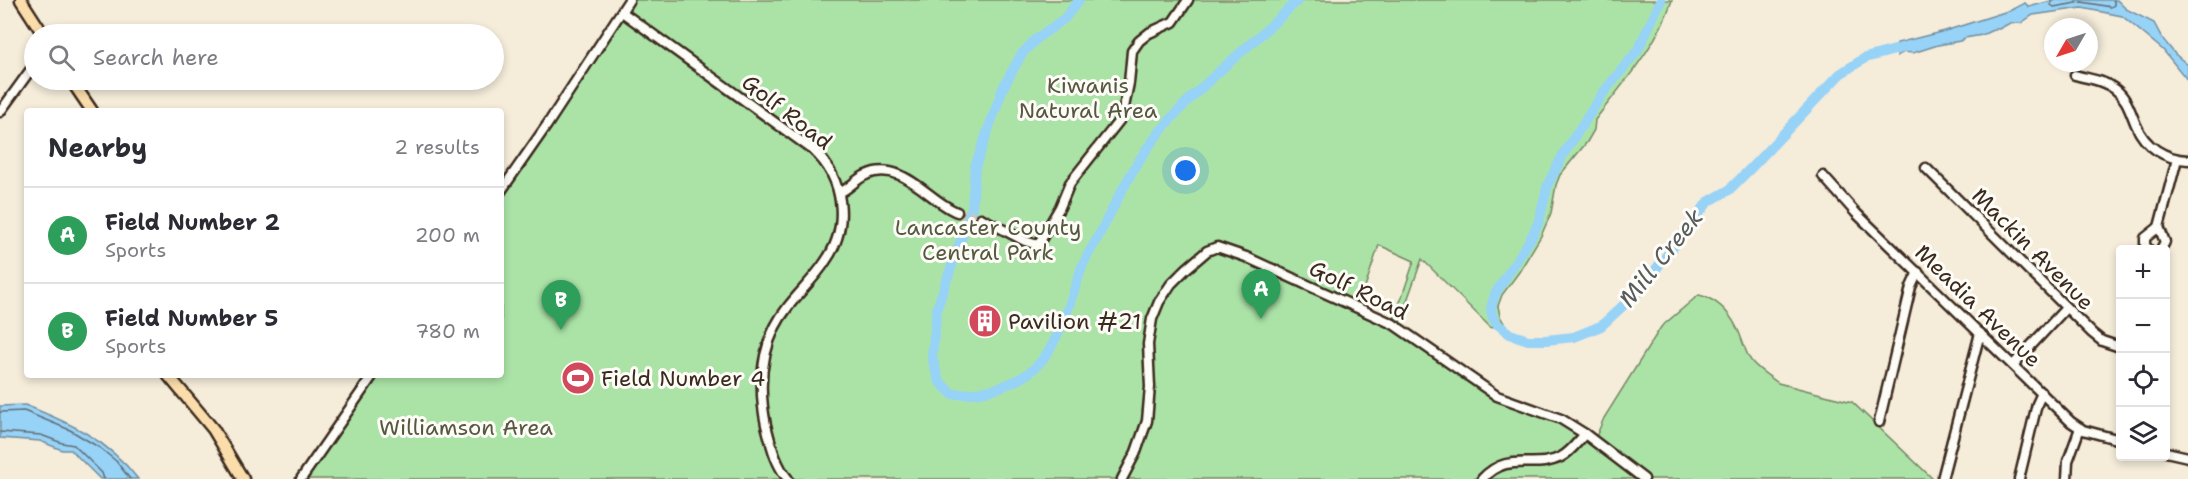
<!DOCTYPE html>
<meta charset="utf-8">
<style>
:root{--surface:#fff;--page:#f2f2f3;--text:#2b2b33;--muted:#7c7c81;--line:#e1e1e2;--accent:#d1495b}
body{margin:0;font-family:"Shantell Sans",sans-serif;background:var(--page);color:var(--text)}
.controls{position:absolute;right:18px;bottom:18px;display:grid;overflow:hidden;border-radius:6px;box-shadow:0 3px 9px #0003}
.controls button{width:54px;height:54px;display:grid;place-items:center;padding:0;border:0;border-bottom:2px solid var(--line);background:var(--surface);color:var(--text);font:30px sans-serif}
.compass{position:absolute;left:2044px;top:18px;width:54px;height:54px;border-radius:50%;background:var(--surface);box-shadow:0 3px 9px #0003;rotate:231deg}
.you{position:absolute;left:1186px;top:171px;width:21px;height:21px;margin:-15px;border:4px solid #fff;border-radius:50%;background:#1a73e8;box-shadow:0 0 0 9px #1a73e833}
.badge{display:grid;place-items:center;width:39px;height:39px;border-radius:50%;background:var(--accent);color:#fff;font-size:20px;font-weight:700}
.pin{position:absolute;translate:-50% -50px;filter:drop-shadow(0 2px 3px #0008)}
.pin::after{content:'';position:absolute;top:32px;width:21px;height:18px;background:inherit;clip-path:polygon(0 0,100% 0,50% 100%)}
.list{margin:0;padding:0;list-style:none}
h2{display:flex;justify-content:space-between;align-items:center;height:78px;margin:0;padding:0 24px;font-size:26px}
h2 small{font-size:20px;font-weight:400;color:var(--muted)}
.list li{display:grid;grid-template-columns:39px 1fr auto;gap:18px;align-items:center;box-sizing:border-box;height:96px;padding:0 24px;border-top:2px solid var(--line)}
.list b{display:block;font-size:22px;white-space:nowrap}
.list p{margin:0;font-size:20px;white-space:nowrap;color:var(--muted)}
.list em{font-size:20px;font-style:normal;color:var(--muted)}
.icon{flex:none;width:33px;height:33px;fill:none;stroke:currentColor;stroke-width:2;stroke-linecap:round;stroke-linejoin:round}
.map{position:relative;flex:none;width:2188px;height:479px;overflow:hidden}
.search{position:absolute;background:var(--surface);box-shadow:0 3px 9px #0003;left:24px;top:24px;width:480px;height:66px;display:flex;align-items:center;gap:15px;box-sizing:border-box;padding:0 21px;border-radius:33px;color:var(--muted);font-size:22px}
.panel{position:absolute;background:var(--surface);box-shadow:0 3px 9px #0003;left:24px;top:108px;width:480px;height:270px;border-radius:6px}
.map>svg:first-child{display:block}
.green{fill:#abe3a7;stroke:#738662;stroke-width:1.5;fill-rule:evenodd}
.water{fill:#97d2f7;stroke:#728fa0;stroke-width:1.5}
.lines{fill:none;stroke-linecap:round;stroke-linejoin:round}
.shore{stroke:#606d75;stroke-width:1.5}
.river{stroke:#97d2f7;stroke-width:10}
.minor-tunnel{stroke:#d0c5b4;stroke-width:8;stroke-dasharray:8 4;stroke-linecap:butt}
.minor-casing{stroke:#3b2a1e;stroke-width:13}
.major-casing{stroke:#3b2a1e;stroke-width:15}
.minor{stroke:#fdfcf7;stroke-width:8}
.major{stroke:#fbddab;stroke-width:10}
.labels{text-anchor:middle;dominant-baseline:central;stroke-width:6;stroke-linejoin:round;paint-order:stroke}
.park-label{font-size:22px;fill:#575840;stroke:#fdfcf7}
.street-label{font-size:22px;fill:#3b2a1e;stroke:#fdfcf7}
.poi-label{font-size:22px;fill:#3b2a1e;stroke:#fdfcf7;text-anchor:start}
.water-label{font-size:24px;font-style:italic;fill:#575c5f;stroke:#fdfcf7}
</style>
<div class="map">
<svg width="2188" height="479" viewBox="0 0 2188 479">
<rect width="100%" height="100%" fill="#f5ecda"/>
<filter id="ink" filterUnits="userSpaceOnUse"><feTurbulence type="fractalNoise" baseFrequency=".0167" numOctaves="2"/><feDisplacementMap in="SourceGraphic" scale="12" xChannelSelector="R" yChannelSelector="G"/><feConvolveMatrix kernelMatrix="1 2 1 2 8 2 1 2 1" color-interpolation-filters="sRGB"/></filter>
<g filter="url(#ink)">
<path class="green" d="M634,0H1672C1658,45 1623,83 1595,120L1594,130L1587,142L1560,175L1556,185L1551,213L1541,236L1519,272L1502,295L1498,306L1500,316L1504,323L1491,328L1422,259L1396,331L1487,394L1507,404L1562,424L1592,446L1604,418L1661,327L1695,298L1699,295C1716,299 1729,312 1737,328C1743,339 1744,352 1752,362C1759,370 1770,377 1778,383L1852,402L1933,479H304L376,375H501V194ZM1379,245L1414,261L1394,320L1359,305Z"/>
<g class="water">
<polygon points="2054,0 2117,0 2126,9 2154,23 2162,38 2175,54 2188,65 2188,81 2163,50 2122,16 2082,8 2033,15 2021,23 2010,23 1999,29 1995,29 1982,35 1965,38 1960,41 1938,45 1913,53 1904,52 1897,56 1897,43 1945,31 2011,10 2025,3 2029,7"/>
<path d="M25,405C70,423 107,439 138,479H100L71,450H62L40,441L0,438V406Z"/>
</g>
<g class="lines">
<g class="shore">
<polyline points="2051,0 2051,5 2054,7 2082,2 2111,7 2114,5 2114,0"/>
<polyline points="0,412 24,411 70,430 100,448 116,461 130,479"/>
<polyline points="0,432 41,435 62,443 74,445 102,473 104,479"/>
</g>
<g class="river">
<path d="M1079,0L1065,18L1036,39L1021,55L1003,88L975,167L972,208L937,308L932,357L939,381L952,394C983,395 1023,385 1043,359C1063,333 1071,297 1082,267C1086,257 1092,248 1097,239C1110,213 1123,187 1138,162C1179,97 1245,53 1298,0"/>
<polyline points="1661,0 1638,50 1603,93 1564,153 1548,184 1539,221 1531,238 1495,294 1491,308 1492,315 1496,323 1510,334 1528,340 1546,340 1574,337 1601,326 1639,291 1708,202 1729,190 1751,168 1840,74 1865,58 1910,46"/>
</g>
<polyline class="minor-tunnel" points="957,212 981,218"/>
<g class="minor-casing">
<g id="minor">
<path d="M622,12L813,150C845,179 850,227 825,262C810,285 788,301 775,327C760,358 759,392 766,425C771,444 775,464 788,479"/>
<path d="M2075,75C2089,79 2103,80 2115,89C2127,98 2130,111 2136,125C2145,147 2165,159 2188,160"/>
<polyline points="0,112 34,65"/>
<polyline points="1926,168 2092,333 2102,341 2120,347"/>
<polyline points="1823,176 1856,213 2071,422 2083,430 2120,440"/>
<polyline points="501,191 547,125 629,0"/>
<path d="M839,193C849,189 856,179 866,175C901,158 930,202 957,212"/>
<polyline points="981,218 1025,241 1038,245 1060,207 1070,183 1122,117 1129,83 1132,51 1139,41 1149,33 1173,22 1188,0"/>
<polyline points="2148,249 2145,245 2145,238 2159,227"/>
<polyline points="2161,249 2165,242 2159,227 2177,159"/>
<polyline points="2013,365 2066,308"/>
<polyline points="1879,422 1911,287 1918,272"/>
<polyline points="2166,452 2188,457"/>
<polyline points="301,479 373,375"/>
<polyline points="1122,479 1136,452 1147,421 1150,387 1148,344 1152,319 1159,302 1171,284 1186,269 1207,251 1217,247 1246,257 1393,324 1497,396 1561,419 1585,434 1644,479"/>
<path d="M1482,479C1509,450 1533,471 1561,457C1571,452 1578,441 1585,434"/>
<polyline points="1942,479 1980,333"/>
<polyline points="2019,479 2037,404 2042,393"/>
<polyline points="2067,479 2068,461 2080,428"/>
</g>
</g>
<g class="major-casing">
<g id="major">
<polyline points="21,0 43,34"/>
<polyline points="71,80 92,111"/>
<polyline points="168,375 213,429 243,479"/>
</g>
</g>
<use href="#minor" class="minor"/>
<use href="#major" class="major"/>
</g>
</g>
<defs>
<g id="building-disc" transform="scale(1.725)"><circle r="9.5" fill="#d1495b" stroke="#fdfcf7"/><path d="M-4-6H4V6H1V3H-1V6H-4ZM-2.5-4.3h1.7v1.8h-1.7ZM.8-4.3h1.7v1.8H.8ZM-2.5-1h1.7V.8h-1.7ZM.8-1h1.7V.8H.8Z" fill="#fff"/></g>
<g id="stadium-disc" transform="scale(1.725)"><circle r="9.5" fill="#d1495b" stroke="#fdfcf7"/><path d="M0-5a6.5 5 0 1 0 0 10a6.5 5 0 1 0 0-10ZM-3.5-1.8h7v3.6h-7Z" fill="#fff"/></g>
</defs>
<g fill-rule="evenodd">
<use href="#building-disc" x="985" y="321"/>
<use href="#stadium-disc" x="578" y="378"/>
</g>
<g class="labels">
<g class="park-label">
<text x="1088" y="85">Kiwanis<tspan x="1088" dy="25">Natural Area</tspan></text>
<text x="988" y="227">Lancaster County<tspan x="988" dy="25">Central Park</tspan></text>
<text x="466" y="427">Williamson Area</text>
</g>
<g class="street-label">
<text transform="translate(787 112) rotate(38)">Golf Road</text>
<text transform="translate(2033 249) rotate(45)">Mackin Avenue</text>
<text transform="translate(1359 290) rotate(26)">Golf Road</text>
<text transform="translate(1978 306) rotate(44)">Meadia Avenue</text>
</g>
<g class="poi-label">
<text x="1008" y="321">Pavilion #21</text>
<text x="601" y="378">Field Number 4</text>
</g>
<g class="water-label">
<text transform="translate(1661 258) rotate(-51)">Mill Creek</text>
</g>
</g>
</svg>
<div class="controls">
<button>+</button>
<button>−</button>
<button><svg class="icon" aria-label="locate" viewBox="0 0 24 24"><circle cx="12" cy="12" r="6"/><path d="M12 2v4M12 18v4M2 12h4M18 12h4"/></svg></button>
<button><svg class="icon" aria-label="layers" viewBox="0 0 24 24"><path d="M12 4l9 5-9 5-9-5zM3 14l9 5 9-5"/></svg></button>
</div>
<svg class="compass" viewBox="-18 -18 36 36"><path d="M0-13l5 13h-10z" fill="#e53935"/><path d="M0 13l5-13h-10z" fill="#7c7c81"/></svg>
<div class="you"></div>
<div class="pin badge" style="left:1261px;top:319px;background:#2e9e5b">A</div>
<div class="pin badge" style="left:561px;top:330px;background:#2e9e5b">B</div>
<div class="search"><svg class="icon" aria-label="search" viewBox="0 0 24 24"><circle cx="10" cy="10" r="6"/><path d="M15 15l6 6"/></svg>Search here</div>
<section class="panel">
<h2>Nearby<small>2 results</small></h2>
<ul class="list">
<li><span class="badge" style="background:#2e9e5b">A</span><div><b>Field Number 2</b><p>Sports</p></div><em>200 m</em></li>
<li><span class="badge" style="background:#2e9e5b">B</span><div><b>Field Number 5</b><p>Sports</p></div><em>780 m</em></li>
</ul>
</section>
</div>
